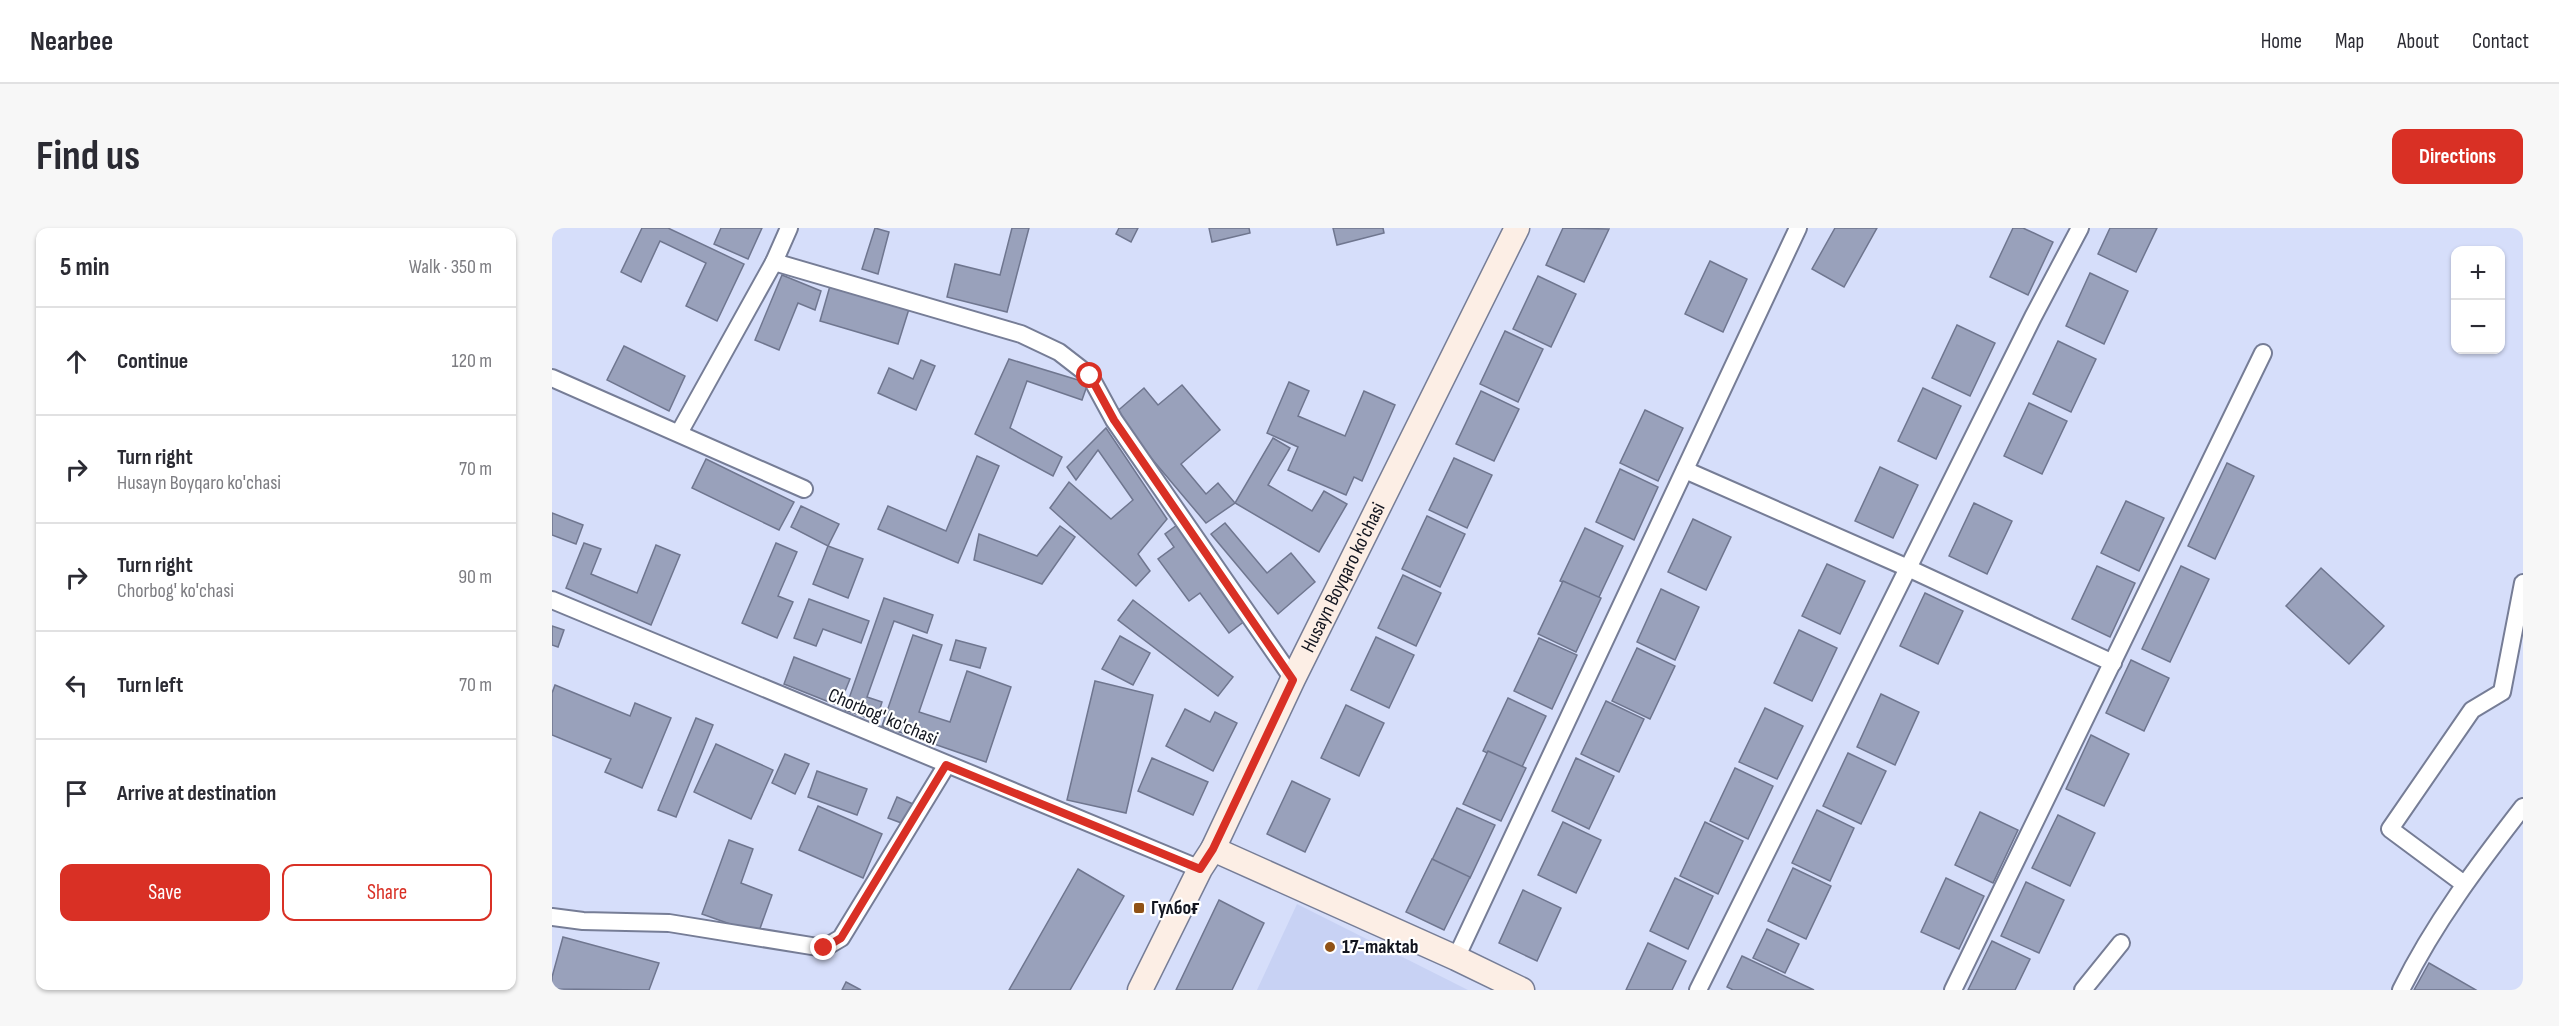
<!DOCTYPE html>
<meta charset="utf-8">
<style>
:root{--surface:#fff;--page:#f7f7f7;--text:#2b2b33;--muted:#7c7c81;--line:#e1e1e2;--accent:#d93025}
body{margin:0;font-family:"Sofia Sans Condensed",sans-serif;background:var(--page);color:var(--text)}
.controls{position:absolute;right:18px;top:18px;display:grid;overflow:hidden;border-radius:12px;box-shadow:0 2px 4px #0004}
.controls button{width:54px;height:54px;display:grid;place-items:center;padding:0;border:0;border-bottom:2px solid var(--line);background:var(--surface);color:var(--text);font:30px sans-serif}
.stop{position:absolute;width:18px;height:18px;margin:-14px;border:4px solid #d93025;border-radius:50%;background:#fff}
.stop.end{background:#d93025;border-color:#fff;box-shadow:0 2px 6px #0008}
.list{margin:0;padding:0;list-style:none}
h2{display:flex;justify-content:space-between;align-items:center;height:78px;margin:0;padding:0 24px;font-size:26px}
h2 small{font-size:20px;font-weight:400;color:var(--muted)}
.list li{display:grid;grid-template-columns:39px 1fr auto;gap:18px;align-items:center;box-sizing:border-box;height:108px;padding:0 24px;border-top:2px solid var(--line)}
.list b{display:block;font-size:22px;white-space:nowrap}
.list p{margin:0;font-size:20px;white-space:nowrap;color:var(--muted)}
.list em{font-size:20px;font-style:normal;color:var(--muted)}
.actions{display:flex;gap:12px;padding:18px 24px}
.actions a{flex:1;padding:14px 0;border:2px solid var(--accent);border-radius:12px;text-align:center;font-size:21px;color:var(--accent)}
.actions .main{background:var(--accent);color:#fff}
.icon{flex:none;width:33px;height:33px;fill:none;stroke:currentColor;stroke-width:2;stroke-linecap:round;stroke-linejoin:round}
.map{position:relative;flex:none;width:1971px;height:762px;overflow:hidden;border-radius:12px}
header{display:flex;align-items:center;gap:36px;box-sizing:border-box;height:84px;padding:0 30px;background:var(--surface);border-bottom:2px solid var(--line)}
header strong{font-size:28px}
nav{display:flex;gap:33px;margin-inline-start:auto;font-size:21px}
.intro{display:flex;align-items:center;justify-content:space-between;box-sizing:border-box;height:144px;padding:0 36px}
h1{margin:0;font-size:42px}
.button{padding:15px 27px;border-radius:12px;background:var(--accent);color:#fff;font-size:21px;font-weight:700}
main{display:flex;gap:36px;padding:0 36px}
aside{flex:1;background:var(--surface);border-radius:12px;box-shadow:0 2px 4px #0004}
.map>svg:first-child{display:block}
.built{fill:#c8d2f4}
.building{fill:#99a1bb;stroke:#6f768f;stroke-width:1.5}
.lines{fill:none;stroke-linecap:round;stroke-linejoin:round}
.street-casing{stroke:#767d96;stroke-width:20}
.secondary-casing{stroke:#767d96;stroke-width:27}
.street{stroke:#fff;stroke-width:16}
.secondary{stroke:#fceee5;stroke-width:24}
.route{stroke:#d93025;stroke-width:8}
.poi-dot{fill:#905216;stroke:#fff;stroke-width:2}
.labels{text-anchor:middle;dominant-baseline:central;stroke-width:4.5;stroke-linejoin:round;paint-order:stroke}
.street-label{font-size:20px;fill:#12151f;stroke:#fff}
.poi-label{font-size:20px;font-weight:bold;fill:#12151f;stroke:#fff;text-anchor:start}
</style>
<header>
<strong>Nearbee</strong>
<nav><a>Home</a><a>Map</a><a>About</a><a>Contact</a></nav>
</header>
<div class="intro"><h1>Find us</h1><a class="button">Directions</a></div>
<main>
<aside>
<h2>5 min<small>Walk · 350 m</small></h2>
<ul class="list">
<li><svg class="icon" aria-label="ahead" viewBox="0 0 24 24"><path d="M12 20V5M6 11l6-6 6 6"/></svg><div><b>Continue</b></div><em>120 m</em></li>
<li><svg class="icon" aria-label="right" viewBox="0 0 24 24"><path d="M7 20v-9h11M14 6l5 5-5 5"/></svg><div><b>Turn right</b><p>Husayn Boyqaro ko'chasi</p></div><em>70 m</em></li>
<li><svg class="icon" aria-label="right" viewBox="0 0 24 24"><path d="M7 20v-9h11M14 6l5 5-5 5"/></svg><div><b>Turn right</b><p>Сhorbog' ko'chasi</p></div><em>90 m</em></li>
<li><svg class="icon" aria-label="left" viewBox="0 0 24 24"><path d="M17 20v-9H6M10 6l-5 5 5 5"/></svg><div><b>Turn left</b></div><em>70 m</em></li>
<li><svg class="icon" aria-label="arrive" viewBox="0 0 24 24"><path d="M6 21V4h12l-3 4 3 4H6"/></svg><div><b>Arrive at destination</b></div></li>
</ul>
<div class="actions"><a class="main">Save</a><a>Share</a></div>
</aside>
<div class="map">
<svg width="1971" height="762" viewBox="0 0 1971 762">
<rect width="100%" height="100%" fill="#d6defa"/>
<polygon class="built" points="745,676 916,762 705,762"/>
<g class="building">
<polygon points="90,0 116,0 192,36 165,93 134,78 154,35 108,13 89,54 69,44"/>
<polygon points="169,0 210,0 196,31 162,16"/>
<polygon points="323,0 337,4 326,46 310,41"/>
<polygon points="460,0 477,0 455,84 395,69 403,36 448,47"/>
<polygon points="567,0 586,0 579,14 564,6"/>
<polygon points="657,0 697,0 698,5 660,14"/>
<polygon points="781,0 831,0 832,5 785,17"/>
<polygon points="1011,0 1057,1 1032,54 994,37"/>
<polygon points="1283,0 1325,0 1292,59 1260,41"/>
<polygon points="1461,0 1471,0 1501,14 1476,67 1438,49"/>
<polygon points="1558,0 1605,0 1584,44 1546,26"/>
<polygon points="1158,33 1195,51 1171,104 1133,86"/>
<polygon points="1538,45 1576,63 1552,116 1514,98"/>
<polygon points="230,47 269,63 263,82 246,75 227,122 203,112"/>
<polygon points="986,48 1024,66 999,119 961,101"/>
<polygon points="278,58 357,81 346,116 268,93"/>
<polygon points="1405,97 1443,115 1418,168 1380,150"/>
<polygon points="953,103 991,121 966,174 928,156"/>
<polygon points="1506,113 1544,131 1519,184 1481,166"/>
<polygon points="72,118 133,148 117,183 55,152"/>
<polygon points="457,131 536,155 530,172 475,153 458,200 510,229 501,248 423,206"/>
<polygon points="369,132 383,138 364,182 326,165 337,140 361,151"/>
<polygon points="737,154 757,163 746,188 793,208 812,163 843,177 810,253 802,249 794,267 736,242 746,219 715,205"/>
<polygon points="630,157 668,202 629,236 654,266 666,255 683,275 654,295 562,186 592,160 606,177"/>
<polygon points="1371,160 1409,178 1384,231 1346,213"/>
<polygon points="929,163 967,181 942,233 904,216"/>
<polygon points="1477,175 1515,193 1490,246 1452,228"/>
<polygon points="1093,182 1131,200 1106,253 1068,235"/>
<polygon points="554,200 615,291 586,326 598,343 584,358 498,280 517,254 559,291 581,272 546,222 524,252 515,239"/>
<polygon points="721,210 738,220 716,257 760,283 772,263 795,276 767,324 683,275"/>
<polygon points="425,228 447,238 406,335 326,301 336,278 394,303"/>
<polygon points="902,230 940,247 915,300 877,282"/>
<polygon points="154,231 242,274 227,302 140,260"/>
<polygon points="1675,235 1702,248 1663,331 1636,318"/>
<polygon points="1328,239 1366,257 1341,310 1303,293"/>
<polygon points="1068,241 1106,259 1082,312 1044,294"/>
<polygon points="1574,273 1612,290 1587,343 1549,325"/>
<polygon points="1422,275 1460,293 1435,346 1397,328"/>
<polygon points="249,278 287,296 276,318 239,299"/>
<polygon points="0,285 31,297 24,316 0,307"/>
<polygon points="875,288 913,306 888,359 850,341"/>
<polygon points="1141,291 1179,309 1154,362 1116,344"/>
<polygon points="673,295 715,345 739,325 763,354 726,386 659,306"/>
<polygon points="625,297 694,392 677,405 648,365 637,373 606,331 622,319 613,306"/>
<polygon points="508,298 523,309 490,356 422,332 427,306 485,328"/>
<polygon points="1033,300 1071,318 1046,371 1008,353"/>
<polygon points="32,315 49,321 39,346 85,365 104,317 128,327 99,397 14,360"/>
<polygon points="224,315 245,324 226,368 241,374 225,410 190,395"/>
<polygon points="276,318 311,331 296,370 261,356"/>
<polygon points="1275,336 1313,353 1288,406 1250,388"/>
<polygon points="1545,338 1583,355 1558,409 1520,391"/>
<polygon points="1629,338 1657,351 1618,434 1590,421"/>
<polygon points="1769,340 1832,398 1797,436 1734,378"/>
<polygon points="851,347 889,365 864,418 826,400"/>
<polygon points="1011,353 1049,370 1024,424 986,406"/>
<polygon points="1109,361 1147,379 1123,432 1085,414"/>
<polygon points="1373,365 1411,383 1386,436 1348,418"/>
<polygon points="332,370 381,387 375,405 342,393 315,469 330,474 324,493 293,482"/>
<polygon points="257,371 317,393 309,415 271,401 264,418 242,410"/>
<polygon points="581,372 681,449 666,468 566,392"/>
<polygon points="0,398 12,402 6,419 0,417"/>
<polygon points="1247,402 1285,420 1260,473 1222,455"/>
<polygon points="361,407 390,417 367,484 398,494 415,443 459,459 434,534 330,498"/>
<polygon points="568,408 598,425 581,457 550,441"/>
<polygon points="824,409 862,427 837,480 799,462"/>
<polygon points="987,410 1025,427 1000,481 962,463"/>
<polygon points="404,412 434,420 428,440 398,432"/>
<polygon points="1085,420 1123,438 1098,491 1060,473"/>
<polygon points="242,429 298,451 287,478 232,456"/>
<polygon points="1579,432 1617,450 1592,503 1554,485"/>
<polygon points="543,453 601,467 574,585 515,572"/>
<polygon points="3,457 78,488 83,475 119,490 90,560 53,544 59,531 0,507 0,465"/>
<polygon points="1329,466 1367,484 1343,537 1305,519"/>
<polygon points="956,470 994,488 969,541 931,523"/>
<polygon points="1054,473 1092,491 1067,544 1029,526"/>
<polygon points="794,477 832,495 807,548 769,530"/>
<polygon points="1213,480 1251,498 1225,551 1187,534"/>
<polygon points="633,481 658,494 663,484 685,495 661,543 614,518"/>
<polygon points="144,490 161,497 124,589 106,582"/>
<polygon points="1539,507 1577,526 1552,578 1514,561"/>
<polygon points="164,516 221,542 199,591 142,564"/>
<polygon points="936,523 974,540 949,593 911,576"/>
<polygon points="1296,525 1334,543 1309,596 1271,578"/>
<polygon points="233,526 257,536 243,566 220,555"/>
<polygon points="600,530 656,554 641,587 586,563"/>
<polygon points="1024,530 1062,548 1037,601 1000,583"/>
<polygon points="1183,540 1221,558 1196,611 1158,593"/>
<polygon points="265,543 315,561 305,587 256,569"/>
<polygon points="740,553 778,571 753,624 715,606"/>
<polygon points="345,569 361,576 352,596 336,590"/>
<polygon points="266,578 330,606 311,650 247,622"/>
<polygon points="905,580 943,597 918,650 880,632"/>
<polygon points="1265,582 1302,600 1278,653 1240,635"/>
<polygon points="1428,584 1466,602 1441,655 1403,637"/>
<polygon points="1506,587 1543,605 1518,658 1480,640"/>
<polygon points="1011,594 1049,612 1024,665 986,647"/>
<polygon points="1153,594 1191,613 1166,666 1128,648"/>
<polygon points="177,612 201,621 189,655 220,667 206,706 150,686"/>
<polygon points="880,631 918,649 892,702 854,684"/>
<polygon points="1241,640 1279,658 1254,711 1216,693"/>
<polygon points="526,641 572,668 518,762 457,762"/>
<polygon points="1123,650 1161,668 1136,721 1098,703"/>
<polygon points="1394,650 1432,668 1407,721 1369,704"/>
<polygon points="1474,654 1512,672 1487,725 1449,708"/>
<polygon points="971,662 1009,680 985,733 947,715"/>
<polygon points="667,672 712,695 680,762 624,762"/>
<polygon points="1215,701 1247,716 1233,745 1201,730"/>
<polygon points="11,709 107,735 97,762 0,761 0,749"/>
<polygon points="1440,713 1478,731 1463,762 1416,762"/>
<polygon points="1096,715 1134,733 1120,762 1074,762"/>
<polygon points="1190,728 1262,762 1181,762 1175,759"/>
<polygon points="1877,735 1924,762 1862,762"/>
<polygon points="294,754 309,762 290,762"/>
</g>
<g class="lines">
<g class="street-casing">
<g id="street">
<polyline points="222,34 469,106 507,124 538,148 562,192 741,451"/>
<polyline points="0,150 252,261"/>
<polyline points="127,205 222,34 237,0"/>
<polyline points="1133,242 1356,340 1561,435"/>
<polyline points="0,372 648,641"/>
<polyline points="1912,656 1838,601 1920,482 1950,464 1971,355"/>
<polyline points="0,689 31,693 117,695 272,720 289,710 394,538"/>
<polyline points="904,730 1246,0"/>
<polyline points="1146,762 1481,89 1528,0"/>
<polyline points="1401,762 1711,125"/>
<polyline points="1531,762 1569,715"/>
<path d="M1849,762C1882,695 1926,637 1971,579"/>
</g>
</g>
<g class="secondary-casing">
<g id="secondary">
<polyline points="661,621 904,730 970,762"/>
<path id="s1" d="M588,762L648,641L661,621L741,451L965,0"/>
</g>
</g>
<use href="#street" class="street"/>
<use href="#secondary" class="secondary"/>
</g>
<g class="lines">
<polyline class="route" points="272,720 289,710 394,537 648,641 661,621 741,452 562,192 538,148"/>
</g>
<g class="poi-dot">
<rect x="581" y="674" width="12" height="12" rx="3"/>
<circle cx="778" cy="719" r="6"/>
</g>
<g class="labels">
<g class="street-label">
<text stroke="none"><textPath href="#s1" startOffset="460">Husayn Boyqaro ko'chasi</textPath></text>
<text transform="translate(331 489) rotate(23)">Сhorbog' ko'chasi</text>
</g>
<g class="poi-label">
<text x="599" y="680">Гулбоғ</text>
<text x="790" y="719">17-maktab</text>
</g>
</g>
</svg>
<div class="controls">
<button>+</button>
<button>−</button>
</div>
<div class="stop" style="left:538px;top:148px"></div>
<div class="stop end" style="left:272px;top:720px"></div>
</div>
</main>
